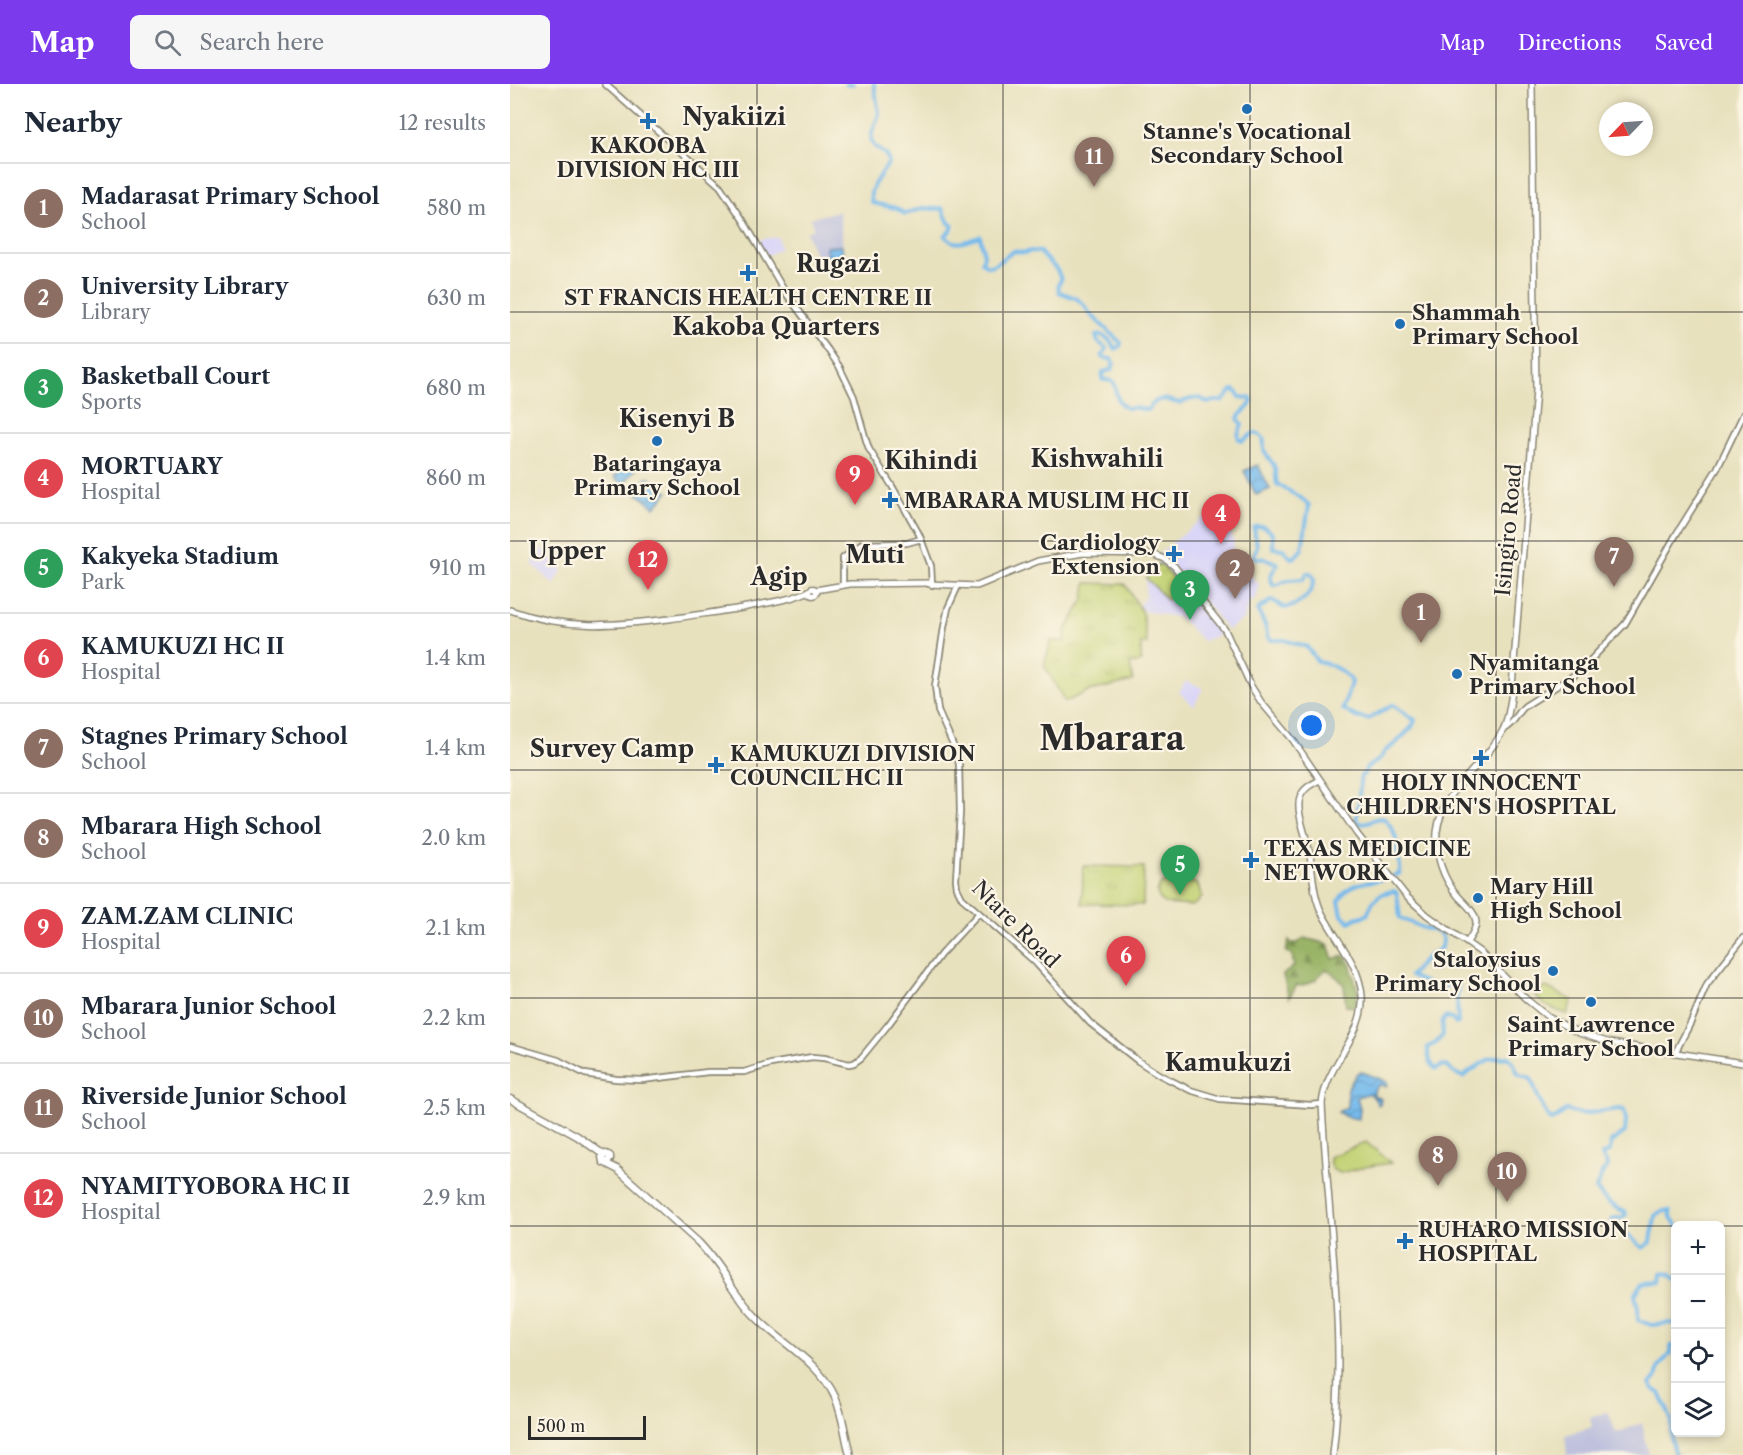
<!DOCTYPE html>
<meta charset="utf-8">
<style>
:root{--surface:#fff;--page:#f6f6f7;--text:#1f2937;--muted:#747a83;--line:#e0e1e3;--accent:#7c3aed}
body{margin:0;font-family:"Libre Caslon Text",serif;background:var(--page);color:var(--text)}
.controls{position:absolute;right:18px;bottom:18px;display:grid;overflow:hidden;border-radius:9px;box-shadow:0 3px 9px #0003}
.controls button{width:54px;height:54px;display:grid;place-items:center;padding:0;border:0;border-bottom:2px solid var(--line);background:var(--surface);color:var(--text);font:30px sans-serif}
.compass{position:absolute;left:1089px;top:18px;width:54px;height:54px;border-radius:50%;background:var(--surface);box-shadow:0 3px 9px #0003;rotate:245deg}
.scale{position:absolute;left:18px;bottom:15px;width:118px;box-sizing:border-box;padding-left:6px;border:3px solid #2b2b2b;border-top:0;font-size:16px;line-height:21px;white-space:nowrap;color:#2b2b2b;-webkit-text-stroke:4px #fcf5e5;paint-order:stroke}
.you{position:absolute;left:802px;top:642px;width:21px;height:21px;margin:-15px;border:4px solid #fff;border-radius:50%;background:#1a73e8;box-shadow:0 0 0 9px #1a73e833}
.badge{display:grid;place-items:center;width:39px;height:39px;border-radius:50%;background:var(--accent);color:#fff;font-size:20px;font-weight:700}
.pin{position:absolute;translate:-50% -50px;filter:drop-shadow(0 2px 3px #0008)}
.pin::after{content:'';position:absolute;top:32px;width:21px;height:18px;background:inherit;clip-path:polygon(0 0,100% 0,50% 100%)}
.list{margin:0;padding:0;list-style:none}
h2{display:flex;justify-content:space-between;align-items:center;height:78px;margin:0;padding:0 24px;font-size:26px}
h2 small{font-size:20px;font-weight:400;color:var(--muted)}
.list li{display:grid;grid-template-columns:39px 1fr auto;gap:18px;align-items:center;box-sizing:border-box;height:90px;padding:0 24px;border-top:2px solid var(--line)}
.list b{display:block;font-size:22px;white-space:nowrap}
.list p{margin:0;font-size:20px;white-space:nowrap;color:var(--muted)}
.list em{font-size:20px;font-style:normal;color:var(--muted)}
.icon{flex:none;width:33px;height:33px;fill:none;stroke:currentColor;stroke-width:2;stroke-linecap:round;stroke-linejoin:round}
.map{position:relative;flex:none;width:1233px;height:1371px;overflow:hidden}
header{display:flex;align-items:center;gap:36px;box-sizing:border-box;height:84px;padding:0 30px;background:var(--accent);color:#fff}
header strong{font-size:28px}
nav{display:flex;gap:33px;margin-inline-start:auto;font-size:21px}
.search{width:420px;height:54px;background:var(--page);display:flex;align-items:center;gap:15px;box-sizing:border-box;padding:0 21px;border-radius:9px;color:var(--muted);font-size:22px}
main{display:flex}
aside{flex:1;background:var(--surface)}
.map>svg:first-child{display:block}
.built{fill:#dad6f7}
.industrial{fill:#c0c2dd}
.grass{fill:url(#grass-tufts);stroke:#767e50;stroke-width:1.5}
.forest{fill:url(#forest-firs);stroke:#627048;stroke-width:1.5}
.park{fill:#c2d274;stroke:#767e50;stroke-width:1.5}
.water{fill:url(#water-waves);stroke:#50728c;stroke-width:1.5}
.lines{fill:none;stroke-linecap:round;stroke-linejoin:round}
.river{stroke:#75baec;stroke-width:4}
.secondary-casing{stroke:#8a8674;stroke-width:8}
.primary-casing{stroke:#8a8674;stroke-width:8}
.trunk-casing{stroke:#8a8674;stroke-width:9}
.secondary{stroke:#fff;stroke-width:4.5}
.primary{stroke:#fff;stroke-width:5}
.trunk{stroke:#fff;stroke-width:6}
.grid{fill:none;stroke:#2b2b2b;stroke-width:1.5;stroke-opacity:0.55}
.poi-dot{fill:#1f6fb2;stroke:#fcf5e5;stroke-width:2}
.labels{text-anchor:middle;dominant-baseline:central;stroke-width:4.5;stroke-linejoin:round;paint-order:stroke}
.poi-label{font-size:21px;font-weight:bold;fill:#2b2b2b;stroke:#fcf5e5;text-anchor:start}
.street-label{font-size:21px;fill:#2b2b2b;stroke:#fcf5e5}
.quarter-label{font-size:24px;font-weight:bold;fill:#2b2b2b;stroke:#fcf5e5}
.town-label{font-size:33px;font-weight:bold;fill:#2b2b2b;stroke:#fcf5e5}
</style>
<header>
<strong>Map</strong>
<div class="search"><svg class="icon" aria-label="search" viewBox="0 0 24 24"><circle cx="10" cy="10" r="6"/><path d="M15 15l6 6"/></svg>Search here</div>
<nav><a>Map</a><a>Directions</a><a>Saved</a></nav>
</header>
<main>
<aside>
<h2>Nearby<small>12 results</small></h2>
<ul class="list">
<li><span class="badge" style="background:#8d6e63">1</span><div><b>Madarasat Primary School</b><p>School</p></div><em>580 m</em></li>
<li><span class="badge" style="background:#8d6e63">2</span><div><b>University Library</b><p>Library</p></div><em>630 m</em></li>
<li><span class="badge" style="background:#2e9e5b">3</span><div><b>Basketball Court</b><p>Sports</p></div><em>680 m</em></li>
<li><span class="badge" style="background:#e0444e">4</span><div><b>MORTUARY</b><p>Hospital</p></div><em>860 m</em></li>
<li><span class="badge" style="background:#2e9e5b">5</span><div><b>Kakyeka Stadium</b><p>Park</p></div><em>910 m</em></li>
<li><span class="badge" style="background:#e0444e">6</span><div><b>KAMUKUZI HC II</b><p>Hospital</p></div><em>1.4 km</em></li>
<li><span class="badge" style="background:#8d6e63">7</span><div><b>Stagnes Primary School</b><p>School</p></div><em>1.4 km</em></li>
<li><span class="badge" style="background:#8d6e63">8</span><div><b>Mbarara High School</b><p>School</p></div><em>2.0 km</em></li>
<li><span class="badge" style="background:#e0444e">9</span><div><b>ZAM.ZAM CLINIC</b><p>Hospital</p></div><em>2.1 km</em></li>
<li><span class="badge" style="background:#8d6e63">10</span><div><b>Mbarara Junior School</b><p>School</p></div><em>2.2 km</em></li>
<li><span class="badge" style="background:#8d6e63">11</span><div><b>Riverside Junior School</b><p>School</p></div><em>2.5 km</em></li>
<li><span class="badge" style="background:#e0444e">12</span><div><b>NYAMITYOBORA HC II</b><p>Hospital</p></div><em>2.9 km</em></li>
</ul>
</aside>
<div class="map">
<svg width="1233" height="1371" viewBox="0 0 1233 1371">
<defs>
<pattern id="grass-tufts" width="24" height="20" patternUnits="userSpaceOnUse" patternTransform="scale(1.5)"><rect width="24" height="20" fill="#c2d274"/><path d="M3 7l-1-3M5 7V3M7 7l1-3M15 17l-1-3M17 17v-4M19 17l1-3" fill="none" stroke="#a7b465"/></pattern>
<pattern id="forest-firs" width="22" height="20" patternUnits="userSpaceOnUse" patternTransform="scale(1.5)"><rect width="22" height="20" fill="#99b466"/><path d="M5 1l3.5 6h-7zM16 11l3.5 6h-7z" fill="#7d9354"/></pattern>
<pattern id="water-waves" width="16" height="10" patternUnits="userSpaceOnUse" patternTransform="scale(1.5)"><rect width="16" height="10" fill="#75baec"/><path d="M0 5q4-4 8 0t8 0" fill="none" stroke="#6097bf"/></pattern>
</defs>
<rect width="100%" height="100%" fill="#fcf5e5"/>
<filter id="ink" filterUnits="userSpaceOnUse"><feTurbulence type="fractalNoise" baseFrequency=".0167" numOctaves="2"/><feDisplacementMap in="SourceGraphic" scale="12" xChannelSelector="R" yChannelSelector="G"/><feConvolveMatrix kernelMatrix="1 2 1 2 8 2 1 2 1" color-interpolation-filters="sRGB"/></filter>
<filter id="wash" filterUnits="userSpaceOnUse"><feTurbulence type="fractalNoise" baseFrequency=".008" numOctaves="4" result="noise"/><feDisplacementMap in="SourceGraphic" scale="24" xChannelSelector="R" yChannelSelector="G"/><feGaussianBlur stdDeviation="1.35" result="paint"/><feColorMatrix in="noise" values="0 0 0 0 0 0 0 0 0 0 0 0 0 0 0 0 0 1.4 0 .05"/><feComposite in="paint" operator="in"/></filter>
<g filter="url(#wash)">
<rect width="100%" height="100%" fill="#e8e1be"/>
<g class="built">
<polygon points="268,153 270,165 254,173 249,163 251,155"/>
<polygon points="705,424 719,444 724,459 721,470 722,475 725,478 730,479 739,486 743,494 749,500 747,513 739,518 734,535 717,546 683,502 649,470"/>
<polygon points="33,463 53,485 44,501 21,479"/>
<polygon points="651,475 660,482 714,549 693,557 673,537 666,533 635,527 631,525 629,521 635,513 636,492"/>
<polygon points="676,597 693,604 684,622 669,608"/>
</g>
<g class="industrial">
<polygon points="329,127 336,192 317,194 315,179 309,180 296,148 304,145 300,134"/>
<polygon points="1098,1327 1106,1349 1132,1339 1139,1371 1057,1371 1055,1351 1082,1343 1080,1334"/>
</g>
<g class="grass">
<polygon points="648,480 653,482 672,505 657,516 636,494"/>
<polygon points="576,499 615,500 632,528 637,560 631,560 631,578 620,580 623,597 579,607 555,618 534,581 541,557 555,557 556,546 574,515"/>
<polygon points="573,782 634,783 633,821 572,820"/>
</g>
<polygon class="forest" points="794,854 818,860 823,875 835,871 840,880 848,907 845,923 836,922 834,901 829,895 816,885 805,896 791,902 787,901 779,914 773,891 784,882 782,870 776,868 779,856 781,859 788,859"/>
<g class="park">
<polygon points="657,797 683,798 688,801 692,813 688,818 682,822 656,820 650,816 647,808 650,801"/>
<path d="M1036,903L1062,916L1057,930C1044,925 1030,922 1024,909Z"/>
<polygon points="856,1058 881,1079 860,1082 830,1089 823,1086 820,1080 819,1073"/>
</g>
<g class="water">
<polygon points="332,162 334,189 319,190 316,163"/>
<polygon points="118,377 127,384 113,400 104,393"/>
<polygon points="748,381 760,405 746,411 734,387"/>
<polygon points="138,393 158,408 145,423 125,408"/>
<path d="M852,988C857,990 875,996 877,999L876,1003L870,1000L864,1006V1012L871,1015L870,1020L867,1021V1018L860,1009L847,1013L850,1024L849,1035L836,1033L828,1028L837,1023L838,1004L847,989Z"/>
</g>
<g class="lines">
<g class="river">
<polyline points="336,0 339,1 343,0"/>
<path d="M364,0L369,30L362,49L361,57L365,63L376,71L379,78C372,91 356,104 362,119L386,124L395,130L413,124L426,125L432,124L439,139L443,141L441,146L435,152C445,164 458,157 470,152L474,171L472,178L477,182L484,181L504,167L514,169L521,167L530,168C539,181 547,180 551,196L548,201L549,208L566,214L574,221L580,230L611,259L610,262L606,265L598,255L591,251L586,252L588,258L596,264V266L592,272L594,274L601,275L604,280L601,286L593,288L592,294L593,296C608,295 604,303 607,312C608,317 612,321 616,324H627L637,326L646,317L653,315L669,319L681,315L690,314L698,319L703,317H713L722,306H725L730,313L740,314L742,316C741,324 732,327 728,334L732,341L728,351L729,355L732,357L744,349C759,353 751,358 755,368C757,374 764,378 765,385C767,391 765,394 767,400L791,414L799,421L792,465L784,474H781L773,465L763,464V451C758,444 751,439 744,444L747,462L744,472L746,474L757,475L768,480L760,492L763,501H766L779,496L793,495L797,489H800L804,494C803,510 790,522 774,524L762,516L749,525L748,527L755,541L758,553L761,556H774L797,563L808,578L818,580L830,586L839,594L841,599L833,625L846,633L858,635C867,632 876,623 883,621L905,636L902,643L885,660L875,667L869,676L857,683L854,690L851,692C849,701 850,708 849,718C848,725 845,730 847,738L852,740L869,734L875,735C887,750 886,754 888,773C889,779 891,782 890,789C869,802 841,791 829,817L832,831L840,838L846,834L857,831C863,815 867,809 885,807L887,810L890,834L913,844L927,847L930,849L933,856L930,865L917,873L900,892L930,905L941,899L948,900L947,917L948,939L946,940L942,935L935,933L932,939L933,951L926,959L918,963C917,970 920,981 926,985L933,981L937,982L943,988L953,993C958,989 978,974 983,974C988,973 993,974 998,973L1003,978L1008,990L1021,994C1026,1008 1031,1024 1041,1036L1048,1033L1056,1026L1071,1030L1109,1025L1114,1026L1116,1036L1115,1048L1101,1058L1100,1067L1092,1071L1098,1083L1092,1089L1086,1105C1093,1115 1103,1123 1115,1128L1116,1130C1112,1136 1110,1134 1104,1134L1102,1136V1142L1119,1152L1133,1164L1141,1158L1145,1132C1150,1127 1154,1126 1160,1127L1161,1133L1167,1142"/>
<path d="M1166,1196C1162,1193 1158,1187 1152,1190L1151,1198C1136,1201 1136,1191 1125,1211L1128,1225V1236L1141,1241L1162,1239L1166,1240"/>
<polyline points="1165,1371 1161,1357 1161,1335 1150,1309 1143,1305 1140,1300 1146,1293 1149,1283 1161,1268 1161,1262 1166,1262"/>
</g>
</g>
</g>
<g filter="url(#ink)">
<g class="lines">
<g class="secondary-casing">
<g id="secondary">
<polyline points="95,0 210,102 233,136 275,208 318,266 329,282 344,313 356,356 359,365 382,402 409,450 421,482 422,501"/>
<polyline points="333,501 333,474 352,460 397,459 411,455"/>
<polyline points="448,502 438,524 434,543 425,602 428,627 446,668 449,680 450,728 446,795 447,804 452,814 524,877 580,939 628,977 650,991 680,1006 710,1015 801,1021 812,1020"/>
<path d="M994,645C1005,639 1007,629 1015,622L1069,588L1115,540L1167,449L1207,385L1233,331"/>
<polyline points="0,962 48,976 75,990 106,995 132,996 198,988 234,988 261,980 302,973 314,974 339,980 344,979 351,974 378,941 431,870 468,830"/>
<polyline points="1165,969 1181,938 1197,900 1233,854"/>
</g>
</g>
<g class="primary-casing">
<g id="primary">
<polyline points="419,500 467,502 528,477 573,469 643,470 655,475 664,482 715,546 741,602 751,618 783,656 847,750 897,813 917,831 970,868 1016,915 1038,933 1069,949 1100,959 1233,979"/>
<circle cx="303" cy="508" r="3.5"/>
<polyline points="306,506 340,500 422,499"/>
<path d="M0,526C56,546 102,542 159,535C184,531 208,528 232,524C254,519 279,517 299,507"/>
<path d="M810,696C802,700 793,704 790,714C785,727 798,756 800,771C803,791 803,811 812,829C826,856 849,879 852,911C855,953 816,979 812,1020C818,1137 837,1254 823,1371"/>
<path d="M957,858C961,852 966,846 966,838C965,827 955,820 948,812C933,795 925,771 927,748C932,704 974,683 993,646C998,637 999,625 1001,615L1026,306L1022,0"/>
</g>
</g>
<g class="trunk-casing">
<g id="trunk">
<polyline points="0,1015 67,1052 94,1071"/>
<path d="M96,1079L100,1075V1072L96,1070L92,1073L93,1078L107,1085L188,1158C210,1180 223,1209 244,1231C271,1260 308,1276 325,1313C333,1331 335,1352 340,1371"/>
</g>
</g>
<use href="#secondary" class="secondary"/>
<use href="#primary" class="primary"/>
<use href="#trunk" class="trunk"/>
</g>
</g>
<path class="grid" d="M247,0V1371M493,0V1371M740,0V1371M986,0V1371M0,228H1233M0,457H1233M0,686H1233M0,914H1233M0,1142H1166M1210,1142H1233"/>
<g class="poi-dot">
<circle cx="737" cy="25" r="6"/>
<path d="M135 28h6v6h6v6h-6v6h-6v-6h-6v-6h6z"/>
<path d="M235 180h6v6h6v6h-6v6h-6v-6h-6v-6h6z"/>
<circle cx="890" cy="240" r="6"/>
<circle cx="147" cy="357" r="6"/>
<path d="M377 407h6v6h6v6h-6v6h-6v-6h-6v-6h6z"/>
<path d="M661 461h6v6h6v6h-6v6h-6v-6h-6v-6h6z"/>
<circle cx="947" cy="590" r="6"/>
<path d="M968 665h6v6h6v6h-6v6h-6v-6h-6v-6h6z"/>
<path d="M203 672h6v6h6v6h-6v6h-6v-6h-6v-6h6z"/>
<path d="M738 767h6v6h6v6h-6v6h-6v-6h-6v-6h6z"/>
<circle cx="968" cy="814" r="6"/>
<circle cx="1043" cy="887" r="6"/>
<circle cx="1081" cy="918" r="6"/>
<path d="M892 1148h6v6h6v6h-6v6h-6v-6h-6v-6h6z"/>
</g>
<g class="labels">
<g class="poi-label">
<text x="737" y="47" text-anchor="middle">Stanne's Vocational<tspan x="737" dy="24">Secondary School</tspan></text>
<text x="138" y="61" text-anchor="middle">KAKOOBA<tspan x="138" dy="24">DIVISION HC III</tspan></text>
<text x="238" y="213" text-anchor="middle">ST FRANCIS HEALTH CENTRE II</text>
<text x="902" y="228">Shammah<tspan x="902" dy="24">Primary School</tspan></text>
<text x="147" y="379" text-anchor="middle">Bataringaya<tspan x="147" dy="24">Primary School</tspan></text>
<text x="394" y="416">MBARARA MUSLIM HC II</text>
<text x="650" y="458" text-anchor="end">Cardiology<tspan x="650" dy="24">Extension</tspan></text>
<text x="959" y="578">Nyamitanga<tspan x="959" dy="24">Primary School</tspan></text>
<text x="220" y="669">KAMUKUZI DIVISION<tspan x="220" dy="24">COUNCIL HC II</tspan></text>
<text x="971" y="698" text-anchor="middle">HOLY INNOCENT<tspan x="971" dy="24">CHILDREN'S HOSPITAL</tspan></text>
<text x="754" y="764">TEXAS MEDICINE<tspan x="754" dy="24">NETWORK</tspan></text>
<text x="980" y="802">Mary Hill<tspan x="980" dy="24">High School</tspan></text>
<text x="1031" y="875" text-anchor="end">Staloysius<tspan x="1031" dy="24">Primary School</tspan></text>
<text x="1081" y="940" text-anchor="middle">Saint Lawrence<tspan x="1081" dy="24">Primary School</tspan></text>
<text x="908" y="1145">RUHARO MISSION<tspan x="908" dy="24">HOSPITAL</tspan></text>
</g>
<g class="street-label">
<text transform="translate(998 446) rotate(-85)">Isingiro Road</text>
<text transform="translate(506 840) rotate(45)">Ntare Road</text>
</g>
<g class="quarter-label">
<text x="224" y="32">Nyakiizi</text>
<text x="328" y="179">Rugazi</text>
<text x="266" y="242">Kakoba Quarters</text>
<text x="167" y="334">Kisenyi B</text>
<text x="587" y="374">Kishwahili</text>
<text x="421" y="376">Kihindi</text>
<text x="57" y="466">Upper</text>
<text x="365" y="470">Muti</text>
<text x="269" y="492">Agip</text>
<text x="102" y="664">Survey Camp</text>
<text x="718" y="978">Kamukuzi</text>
</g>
<g class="town-label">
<text x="602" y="654">Mbarara</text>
</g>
</g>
</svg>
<div class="controls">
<button>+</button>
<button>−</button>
<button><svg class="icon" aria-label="locate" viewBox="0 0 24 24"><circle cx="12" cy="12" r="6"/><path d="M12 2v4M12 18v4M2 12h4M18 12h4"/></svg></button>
<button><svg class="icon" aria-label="layers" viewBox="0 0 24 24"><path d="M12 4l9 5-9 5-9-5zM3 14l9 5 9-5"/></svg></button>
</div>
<svg class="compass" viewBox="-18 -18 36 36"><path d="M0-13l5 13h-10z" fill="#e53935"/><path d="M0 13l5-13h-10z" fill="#747a83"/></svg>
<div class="scale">500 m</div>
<div class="you"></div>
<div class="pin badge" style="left:911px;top:559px;background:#8d6e63">1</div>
<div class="pin badge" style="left:725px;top:515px;background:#8d6e63">2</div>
<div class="pin badge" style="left:680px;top:536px;background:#2e9e5b">3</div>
<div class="pin badge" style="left:711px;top:460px;background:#e0444e">4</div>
<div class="pin badge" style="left:670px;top:811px;background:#2e9e5b">5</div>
<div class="pin badge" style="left:616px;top:902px;background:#e0444e">6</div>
<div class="pin badge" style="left:1104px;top:503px;background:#8d6e63">7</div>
<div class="pin badge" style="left:928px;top:1102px;background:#8d6e63">8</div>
<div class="pin badge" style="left:345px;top:421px;background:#e0444e">9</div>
<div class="pin badge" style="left:997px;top:1118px;background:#8d6e63">10</div>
<div class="pin badge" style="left:584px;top:103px;background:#8d6e63">11</div>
<div class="pin badge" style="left:138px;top:506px;background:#e0444e">12</div>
</div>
</main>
